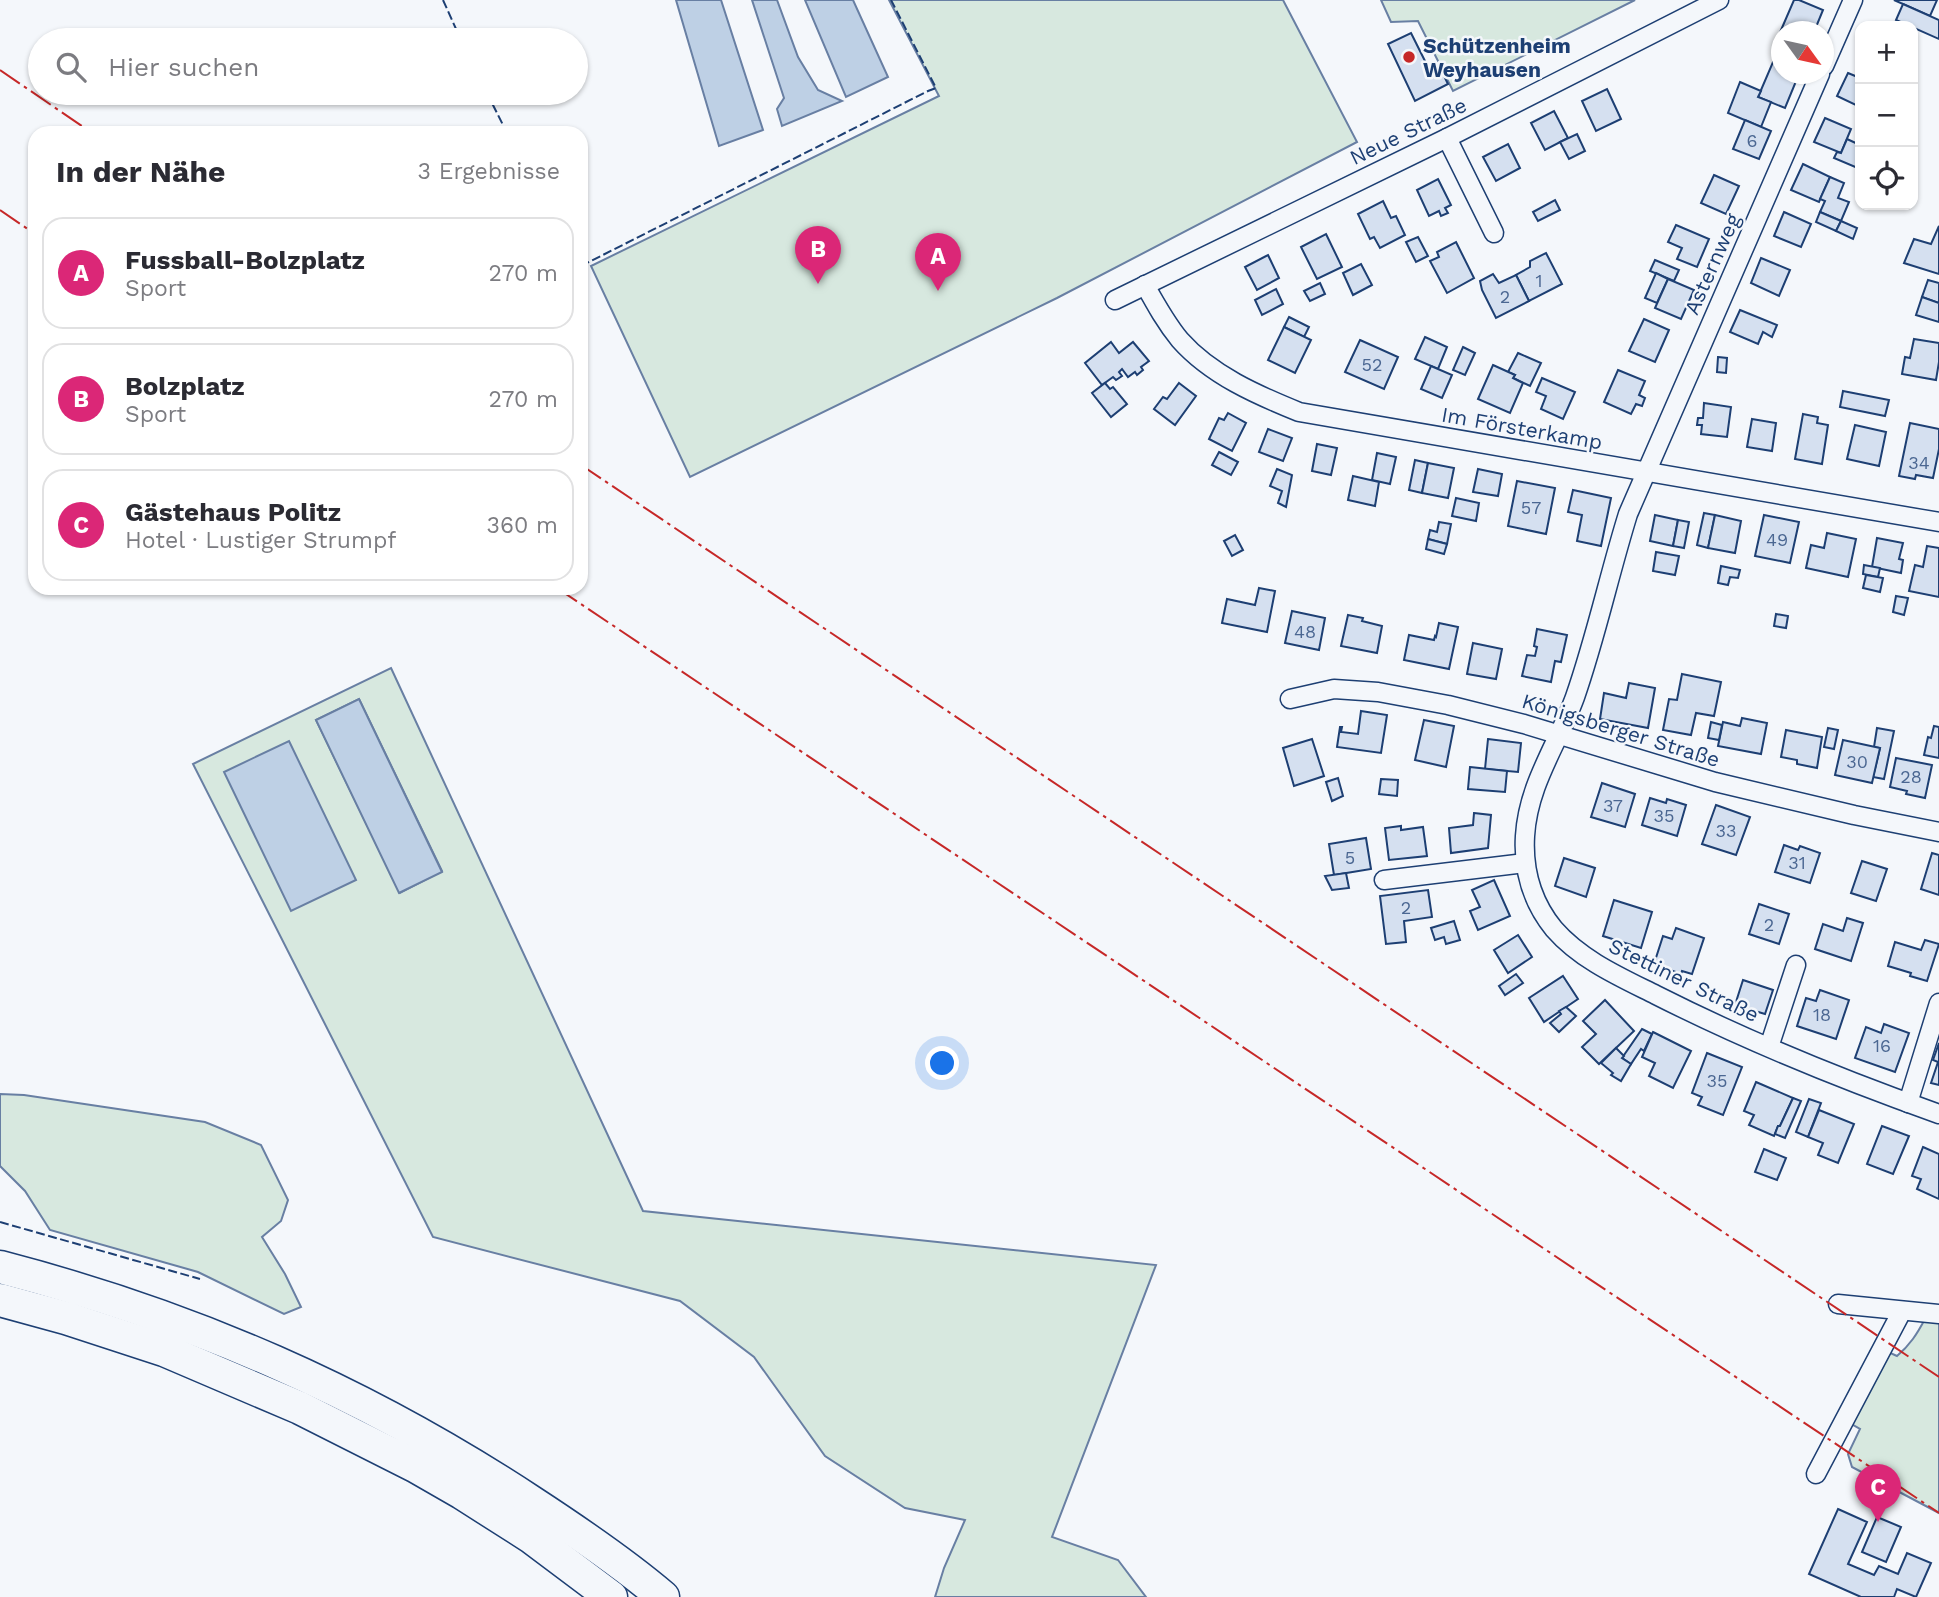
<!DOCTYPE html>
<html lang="de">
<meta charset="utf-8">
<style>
:root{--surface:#fff;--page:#f2f2f3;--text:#2b2b33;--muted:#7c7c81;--line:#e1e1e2;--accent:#db2777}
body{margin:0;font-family:"Work Sans",sans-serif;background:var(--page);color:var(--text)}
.controls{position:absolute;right:21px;top:21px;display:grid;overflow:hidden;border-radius:14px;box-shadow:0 2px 5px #0004}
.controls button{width:63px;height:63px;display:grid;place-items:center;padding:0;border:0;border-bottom:2px solid var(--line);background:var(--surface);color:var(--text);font:35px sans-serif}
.compass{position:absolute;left:1771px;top:21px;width:63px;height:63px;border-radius:50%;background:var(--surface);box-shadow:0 2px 5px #0004;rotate:123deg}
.you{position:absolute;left:943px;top:1064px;width:24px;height:24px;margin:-18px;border:5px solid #fff;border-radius:50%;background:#1a73e8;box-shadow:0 0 0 10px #1a73e833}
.badge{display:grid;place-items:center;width:46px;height:46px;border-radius:50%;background:var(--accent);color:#fff;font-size:23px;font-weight:700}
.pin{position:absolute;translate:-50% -58px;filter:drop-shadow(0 2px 4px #0008)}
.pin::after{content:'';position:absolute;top:37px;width:24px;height:21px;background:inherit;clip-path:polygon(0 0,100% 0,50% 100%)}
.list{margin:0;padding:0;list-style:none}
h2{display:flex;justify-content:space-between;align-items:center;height:91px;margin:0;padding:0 28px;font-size:30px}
h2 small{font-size:23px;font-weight:400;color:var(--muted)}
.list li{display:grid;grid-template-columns:46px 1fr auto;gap:21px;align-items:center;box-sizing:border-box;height:112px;margin:0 14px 14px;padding:0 14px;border:2px solid var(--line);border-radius:21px}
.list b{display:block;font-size:26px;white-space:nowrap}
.list p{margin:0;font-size:23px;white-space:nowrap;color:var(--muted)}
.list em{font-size:23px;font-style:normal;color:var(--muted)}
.icon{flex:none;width:38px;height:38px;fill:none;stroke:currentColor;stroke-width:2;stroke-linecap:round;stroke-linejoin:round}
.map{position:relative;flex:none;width:1939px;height:1597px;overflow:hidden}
.search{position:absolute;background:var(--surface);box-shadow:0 2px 5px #0004;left:28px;top:28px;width:560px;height:77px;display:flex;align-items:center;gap:18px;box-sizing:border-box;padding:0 24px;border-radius:38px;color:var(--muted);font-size:26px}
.panel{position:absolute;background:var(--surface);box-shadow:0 2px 5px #0004;left:28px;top:126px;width:560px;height:469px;border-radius:21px}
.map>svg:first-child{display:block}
.green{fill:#d7e8df;stroke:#687fa3;stroke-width:2;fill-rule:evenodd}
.water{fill:#bed0e5;stroke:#687fa3;stroke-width:2}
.building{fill:#d5e0f0;stroke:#1d3f73;stroke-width:2}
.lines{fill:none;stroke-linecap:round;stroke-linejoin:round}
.minor-casing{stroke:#1d3f73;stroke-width:21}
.motorway-casing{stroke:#1d3f73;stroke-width:35}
.minor{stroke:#f4f7fb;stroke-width:18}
.motorway{stroke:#f4f7fb;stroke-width:32}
.fence{stroke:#1d3f73;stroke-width:2;stroke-dasharray:9 3.5;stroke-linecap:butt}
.power{stroke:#c62828;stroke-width:2;stroke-dasharray:24 5 3.5 5;stroke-linecap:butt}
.poi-dot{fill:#c62828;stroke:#f4f7fb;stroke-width:2.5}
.labels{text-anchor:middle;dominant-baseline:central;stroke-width:5;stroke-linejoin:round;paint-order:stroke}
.number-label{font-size:18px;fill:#4b6792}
.poi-label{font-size:21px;font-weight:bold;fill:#1d3f73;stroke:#f4f7fb;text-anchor:start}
.street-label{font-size:21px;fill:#1d3f73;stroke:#f4f7fb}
</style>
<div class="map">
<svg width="1939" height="1597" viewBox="0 0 1939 1597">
<rect width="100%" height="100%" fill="#f4f7fb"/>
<g class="green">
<polygon points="889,0 1283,0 1357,142 1057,298 690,477 591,266 939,96"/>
<polygon points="1381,0 1635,0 1453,91 1418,21 1391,22"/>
<path d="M391,668L643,1211L1156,1265L1052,1537L1118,1560L1146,1597H935L944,1568L965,1520L905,1508L825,1456L754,1357L680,1301L433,1237L193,764ZM359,699L442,871L400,893L316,720Z"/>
<polygon points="0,1094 24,1095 205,1122 261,1145 288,1200 281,1221 262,1237 285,1274 301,1307 284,1314 198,1272 50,1230 25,1191 0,1166"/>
<path d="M1925,1319L1939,1320V1513L1852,1467L1848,1454L1860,1429L1848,1422L1886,1351L1897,1356C1910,1345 1917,1334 1925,1319Z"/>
</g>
<g class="water">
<polygon points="676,0 721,0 763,130 719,146"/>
<polygon points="752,0 777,0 798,57 818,90 842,101 782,126 777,109 784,98"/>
<polygon points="805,0 853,0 888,77 846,97"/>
<polygon points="359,699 442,872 399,893 316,720"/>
<polygon points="289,741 356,880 291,911 224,772"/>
</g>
<g class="building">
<polygon points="1794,0 1799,0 1823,10 1814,32 1782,32 1782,38 1778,37"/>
<polygon points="1894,0 1937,0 1930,16"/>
<polygon points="1903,4 1939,20 1939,39 1896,20"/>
<polygon points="1411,33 1432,75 1441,70 1448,84 1415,101 1388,44"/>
<polygon points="1773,62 1782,66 1782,74 1799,74 1785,108 1758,97"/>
<polygon points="1848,73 1860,78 1860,107 1837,96"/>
<polygon points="1740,82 1761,91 1758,97 1771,102 1761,127 1728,113"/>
<polygon points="1607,89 1621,119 1596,131 1582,101"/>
<polygon points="1554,111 1568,138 1545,150 1531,123"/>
<polygon points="1825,118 1851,129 1841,153 1814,142"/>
<polygon points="1745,120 1771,131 1759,159 1733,149"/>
<polygon points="1577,134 1585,151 1569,159 1560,142"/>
<polygon points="1847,139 1860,145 1860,169 1834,158 1837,152 1841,153"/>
<polygon points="1508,144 1520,168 1496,181 1483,157"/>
<polygon points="1803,164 1830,177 1819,202 1791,190"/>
<polygon points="1714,175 1739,186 1726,214 1701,203"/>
<polygon points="1830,177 1844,183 1838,198 1849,202 1841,221 1820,212 1825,201 1820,199"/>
<polygon points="1438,179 1451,205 1445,208 1448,213 1441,216 1439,211 1429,216 1417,190"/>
<polygon points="1555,200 1560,210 1538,221 1533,212"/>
<polygon points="1383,201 1391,218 1396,216 1405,235 1380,248 1374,237 1370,239 1358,214"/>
<polygon points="1784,212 1811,224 1801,247 1774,236"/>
<polygon points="1820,212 1841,221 1836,231 1816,222"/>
<polygon points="1841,221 1857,228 1853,239 1836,231"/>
<polygon points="1676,225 1709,239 1697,267 1677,259 1682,248 1668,242"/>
<polygon points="1939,226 1939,274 1904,263 1914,239 1931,244"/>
<polygon points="1326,234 1342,267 1317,279 1301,247"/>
<polygon points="1418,237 1428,256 1416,262 1406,242"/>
<polygon points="1456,242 1474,278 1447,293 1430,261 1439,257 1437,252"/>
<polygon points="1546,253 1562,284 1529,301 1516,275 1530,267 1530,261"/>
<polygon points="1268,255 1279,278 1257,290 1245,267"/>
<polygon points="1761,258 1790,270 1779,296 1751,283"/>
<polygon points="1655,260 1679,270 1674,281 1650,271"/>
<polygon points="1361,264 1372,285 1353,295 1343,273"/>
<polygon points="1656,273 1668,279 1657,303 1645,298"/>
<polygon points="1493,274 1499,283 1516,275 1529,301 1496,318 1482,290 1480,281"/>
<polygon points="1668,279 1694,290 1681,319 1655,308"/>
<polygon points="1928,280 1939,283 1939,303 1922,297"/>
<polygon points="1320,283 1325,294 1310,301 1304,291"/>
<polygon points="1276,289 1283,304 1262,315 1255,300"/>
<polygon points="1922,297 1939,303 1939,322 1916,315"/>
<polygon points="1740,310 1777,325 1772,337 1763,332 1758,344 1730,332"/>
<polygon points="1289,317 1309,327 1304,337 1284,327"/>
<polygon points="1644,319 1669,330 1655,362 1629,351"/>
<polygon points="1284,327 1311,340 1295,373 1268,360"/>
<polygon points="1425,337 1447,347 1438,369 1415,359"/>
<polygon points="1914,339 1939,343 1939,362 1936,380 1902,374 1905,357 1910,358"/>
<polygon points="1360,340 1398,357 1384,389 1345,372"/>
<polygon points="1111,342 1119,353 1133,342 1149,361 1141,367 1143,370 1137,375 1135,372 1128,377 1122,369 1119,372 1122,376 1116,380 1113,377 1102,385 1085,363"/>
<polygon points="1463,347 1475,353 1465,375 1453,370"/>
<polygon points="1518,353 1541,363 1530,386 1513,378 1515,375 1508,372"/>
<polygon points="1718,357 1727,358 1726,373 1717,372"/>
<polygon points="1493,365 1515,375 1513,378 1523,383 1510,413 1478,399"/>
<polygon points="1431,366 1452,375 1442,398 1421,389"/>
<polygon points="1618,370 1645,381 1639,395 1645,398 1642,406 1636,404 1631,414 1604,402"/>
<polygon points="1542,378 1575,392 1563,419 1541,409 1546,396 1536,392"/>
<polygon points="1105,383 1110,389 1113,387 1127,404 1111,417 1092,393"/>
<polygon points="1179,383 1196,396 1175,425 1154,409 1163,397 1167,399"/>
<polygon points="1843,391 1889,400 1885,416 1840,407"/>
<polygon points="1704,403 1731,407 1727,437 1701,434 1702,425 1697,425 1698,418 1703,418"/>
<polygon points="1228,413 1246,423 1232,451 1209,439 1219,418 1224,420"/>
<polygon points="1803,414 1818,417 1817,423 1828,425 1822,464 1795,459"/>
<polygon points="1752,419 1776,423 1772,451 1747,447"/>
<polygon points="1910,423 1939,429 1939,449 1933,478 1916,475 1915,479 1899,476"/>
<polygon points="1855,425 1886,432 1879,466 1847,459"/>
<polygon points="1268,429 1292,438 1283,461 1259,452"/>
<polygon points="1317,444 1337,448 1331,475 1312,471"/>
<polygon points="1219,452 1238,462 1231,475 1212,465"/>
<polygon points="1377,453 1396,457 1390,484 1372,480"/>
<polygon points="1415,460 1428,463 1422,493 1409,490"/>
<polygon points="1428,463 1454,468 1448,498 1422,493"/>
<polygon points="1277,469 1292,475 1286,507 1278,503 1282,491 1270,486"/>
<polygon points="1478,469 1502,474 1498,496 1473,492"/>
<polygon points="1353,476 1379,482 1375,506 1348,500"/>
<polygon points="1517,481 1555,488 1546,534 1508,526"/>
<polygon points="1573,490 1611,498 1601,546 1577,541 1582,515 1568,512"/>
<polygon points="1456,498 1479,503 1476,521 1452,516"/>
<polygon points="1704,513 1715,515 1708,548 1697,545"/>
<polygon points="1655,515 1678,520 1673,546 1650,541"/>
<polygon points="1715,515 1741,521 1735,553 1708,548"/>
<polygon points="1764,515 1799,522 1790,563 1755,556"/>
<polygon points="1678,520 1689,522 1684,548 1673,546"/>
<polygon points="1439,522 1451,524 1447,544 1428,539 1430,530 1437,532"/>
<polygon points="1827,533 1856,539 1848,577 1806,568 1811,545 1824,548"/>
<polygon points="1235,535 1243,550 1232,556 1224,541"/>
<polygon points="1877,538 1903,543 1899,559 1903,560 1901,573 1872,567"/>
<polygon points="1428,539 1447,544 1444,554 1426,549"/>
<polygon points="1927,546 1939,548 1939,597 1909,591 1915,565 1923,567"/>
<polygon points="1656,552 1679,556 1675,575 1653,571"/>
<polygon points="1864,565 1880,568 1878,577 1863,574"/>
<polygon points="1721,566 1740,570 1738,578 1730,577 1728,585 1718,583"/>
<polygon points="1866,575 1883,578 1880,592 1863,588"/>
<polygon points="1259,588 1275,591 1267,632 1222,623 1227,599 1255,605"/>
<polygon points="1896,596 1908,598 1904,615 1893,612"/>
<polygon points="1292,611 1325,618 1319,650 1285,643"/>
<polygon points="1776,614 1788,616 1786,628 1774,626"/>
<polygon points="1348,615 1363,618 1362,621 1382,626 1377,653 1341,646"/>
<polygon points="1439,623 1458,627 1449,669 1404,660 1409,635 1434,640 1435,636 1436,637"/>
<polygon points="1537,629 1567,635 1561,662 1555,661 1551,682 1522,676 1527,655 1535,656 1537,647 1534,646"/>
<polygon points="1473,643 1502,649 1496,679 1467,674"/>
<polygon points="1682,674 1721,682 1714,716 1696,713 1691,735 1663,730 1669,699 1677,700"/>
<polygon points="1629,683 1655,688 1648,728 1600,719 1604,693 1626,698"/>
<polygon points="1361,711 1387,715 1381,753 1337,747 1340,727 1342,727 1341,732 1358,734"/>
<polygon points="1742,718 1767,723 1761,754 1718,746 1723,722 1740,726"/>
<polygon points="1424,720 1454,726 1446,767 1415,760"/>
<polygon points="1711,722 1722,725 1719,740 1708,738"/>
<polygon points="1934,726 1939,727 1939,758 1924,755 1928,737 1931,738"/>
<polygon points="1828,728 1838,730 1834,749 1824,747"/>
<polygon points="1877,728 1894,731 1884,779 1873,777 1880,748 1874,747"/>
<polygon points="1786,730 1822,737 1817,768 1797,764 1797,760 1781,757"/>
<polygon points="1312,739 1324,776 1294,786 1283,748"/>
<polygon points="1488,739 1521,743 1518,772 1485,769"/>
<polygon points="1843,740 1880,748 1872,783 1835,775"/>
<polygon points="1896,758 1932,765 1925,798 1906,794 1907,791 1890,787"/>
<polygon points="1470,767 1507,771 1505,792 1468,789"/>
<polygon points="1338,778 1343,796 1332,801 1326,782"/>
<polygon points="1381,779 1398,780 1397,796 1379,794"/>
<polygon points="1602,783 1635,794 1625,827 1591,817"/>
<polygon points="1650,798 1666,803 1667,799 1686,805 1677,836 1642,825"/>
<polygon points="1716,805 1750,817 1736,855 1702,844"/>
<polygon points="1474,813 1491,815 1488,848 1451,853 1449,828 1473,825"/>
<polygon points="1401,826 1401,830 1423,827 1427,856 1389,860 1385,828"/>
<polygon points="1366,838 1371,869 1334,875 1329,844"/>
<polygon points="1784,845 1798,850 1800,846 1820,853 1810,883 1775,872"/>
<polygon points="1932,853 1939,855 1939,895 1921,889"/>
<polygon points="1564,858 1595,868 1586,897 1555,886"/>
<polygon points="1862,861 1887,869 1876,901 1851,893"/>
<polygon points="1346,873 1349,888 1332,890 1325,876"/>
<polygon points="1494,880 1510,916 1478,930 1470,911 1480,907 1472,890"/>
<polygon points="1428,890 1432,917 1404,921 1406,942 1386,944 1380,896"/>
<polygon points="1614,900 1652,912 1641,948 1603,936"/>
<polygon points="1759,904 1789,914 1779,944 1749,934"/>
<polygon points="1847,918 1863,923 1851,961 1815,949 1823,924 1843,931"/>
<polygon points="1454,921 1460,940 1446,944 1444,937 1435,940 1431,928"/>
<polygon points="1676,928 1704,938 1692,974 1682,971 1681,974 1654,964 1663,936 1672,939"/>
<polygon points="1518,935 1532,957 1508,973 1494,950"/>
<polygon points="1925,940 1939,944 1927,981 1910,976 1911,973 1888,966 1895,942 1921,950"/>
<polygon points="1516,974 1523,983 1505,995 1499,986"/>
<polygon points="1563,976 1578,999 1544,1022 1529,998"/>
<polygon points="1743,980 1773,990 1765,1014 1735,1005"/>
<polygon points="1820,990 1849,1000 1836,1039 1797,1026 1806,998 1816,1001"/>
<polygon points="1605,1000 1634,1031 1599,1064 1582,1047 1596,1034 1583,1021"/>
<polygon points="1566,1007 1576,1016 1559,1032 1550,1023 1561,1014 1559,1011"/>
<polygon points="1884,1024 1909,1033 1895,1072 1855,1058 1866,1027 1881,1033"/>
<polygon points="1642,1029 1652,1034 1644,1051 1641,1049 1631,1064 1622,1058"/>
<polygon points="1653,1032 1691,1051 1673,1088 1649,1076 1655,1063 1642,1057"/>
<polygon points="1939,1043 1939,1085 1931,1083 1938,1062 1933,1060"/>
<polygon points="1616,1048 1624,1056 1622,1058 1631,1064 1621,1081 1611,1075 1613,1073 1601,1063"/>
<polygon points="1707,1053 1742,1067 1723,1115 1698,1105 1702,1097 1692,1093"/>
<polygon points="1756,1082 1793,1098 1780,1126 1778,1126 1774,1136 1749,1125 1754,1115 1744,1111"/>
<polygon points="1793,1098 1801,1101 1785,1138 1775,1134 1778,1126 1780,1126"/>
<polygon points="1809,1099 1821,1103 1808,1137 1796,1132"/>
<polygon points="1819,1110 1854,1124 1838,1163 1818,1155 1823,1143 1808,1137"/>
<polygon points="1882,1126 1909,1136 1893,1174 1867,1164"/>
<polygon points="1923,1147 1939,1154 1939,1199 1917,1189 1921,1179 1912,1176"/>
<polygon points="1764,1149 1786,1158 1777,1180 1755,1172"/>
<polygon points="1838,1509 1867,1522 1848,1564 1874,1575 1879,1566 1898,1574 1907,1553 1931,1563 1916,1597 1897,1589 1894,1597 1861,1597 1809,1574"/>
<polygon points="1877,1517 1901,1527 1886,1562 1862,1552"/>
</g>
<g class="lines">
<g class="minor-casing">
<g id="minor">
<polyline points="1824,66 1853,0"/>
<path d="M1820,74L1628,514C1609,575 1596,637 1575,697C1558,744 1528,784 1525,836C1523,870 1532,902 1554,929C1581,960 1620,977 1656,995C1747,1041 1843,1080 1939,1114"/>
<polyline points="1447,138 1494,233"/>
<path d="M1145,285C1156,305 1166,323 1180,340C1211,375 1257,395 1299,412L1939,522"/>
<polyline points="1115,300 1447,138 1719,0"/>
<polyline points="1290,699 1334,689 1378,692 1448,705 1524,724 1715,782 1854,815 1939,832"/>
<polyline points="1384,880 1525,863"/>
<polyline points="1769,1047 1796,965"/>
<polyline points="1908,1103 1939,1003"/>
<polyline points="1838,1304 1939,1314"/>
<polyline points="1816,1474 1902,1311"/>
</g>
</g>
<g class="motorway-casing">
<g id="motorway">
<path d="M0,1267C192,1317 364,1392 530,1501C576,1531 622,1562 663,1597"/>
<polyline points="0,1300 66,1318 164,1350 300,1408 415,1466 462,1493 531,1537 611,1597"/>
</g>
</g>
<use href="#minor" class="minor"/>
<use href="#motorway" class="motorway"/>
<g class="fence">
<polyline points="443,0 461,40"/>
<polyline points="487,93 507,133"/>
<polyline points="581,266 928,91 936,88 891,0"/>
<polyline points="0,1222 200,1279"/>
</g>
<g class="power">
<polyline points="0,70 92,133"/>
<polyline points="0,210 35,234"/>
<polyline points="581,465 1939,1377"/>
<polyline points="557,588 1939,1513"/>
</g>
</g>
<circle class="poi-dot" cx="1409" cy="57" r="7"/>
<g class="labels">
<g class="number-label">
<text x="1752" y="140">6</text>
<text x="1539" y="280">1</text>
<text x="1505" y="296">2</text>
<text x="1372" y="364">52</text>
<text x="1919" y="462">34</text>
<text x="1531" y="507">57</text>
<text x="1777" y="539">49</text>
<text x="1305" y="631">48</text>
<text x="1857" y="761">30</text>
<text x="1911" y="776">28</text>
<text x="1613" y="805">37</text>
<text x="1664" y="815">35</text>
<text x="1726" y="830">33</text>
<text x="1350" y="857">5</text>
<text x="1797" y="862">31</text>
<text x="1406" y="907">2</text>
<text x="1769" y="924">2</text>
<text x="1822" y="1014">18</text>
<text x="1882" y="1045">16</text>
<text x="1717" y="1080">35</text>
</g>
<g class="poi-label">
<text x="1423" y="45">Schützenheim<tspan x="1423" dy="24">Weyhausen</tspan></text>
</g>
<g class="street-label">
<text transform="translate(1408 131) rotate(-26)">Neue Straße</text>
<text transform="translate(1712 264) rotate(-66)">Asternweg</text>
<text transform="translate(1522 428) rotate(10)">Im Försterkamp</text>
<text transform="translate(1621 730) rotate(17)">Königsberger Straße</text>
<text transform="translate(1684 980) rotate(26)">Stettiner Straße</text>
</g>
</g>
</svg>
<div class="controls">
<button>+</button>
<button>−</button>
<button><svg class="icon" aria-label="locate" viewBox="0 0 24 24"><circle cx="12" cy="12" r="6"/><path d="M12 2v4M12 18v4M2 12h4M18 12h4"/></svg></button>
</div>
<svg class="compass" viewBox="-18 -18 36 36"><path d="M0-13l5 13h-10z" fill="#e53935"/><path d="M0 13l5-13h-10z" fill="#7c7c81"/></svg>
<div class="you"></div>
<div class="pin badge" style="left:938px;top:291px">A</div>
<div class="pin badge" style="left:818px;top:284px">B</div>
<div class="pin badge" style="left:1878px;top:1522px">C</div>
<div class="search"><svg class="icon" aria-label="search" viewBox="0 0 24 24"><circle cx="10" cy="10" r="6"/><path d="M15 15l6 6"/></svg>Hier suchen</div>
<section class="panel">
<h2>In der Nähe<small>3 Ergebnisse</small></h2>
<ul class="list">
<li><span class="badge">A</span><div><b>Fussball-Bolzplatz</b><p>Sport</p></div><em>270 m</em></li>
<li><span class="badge">B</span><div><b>Bolzplatz</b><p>Sport</p></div><em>270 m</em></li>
<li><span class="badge">C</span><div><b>Gästehaus Politz</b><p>Hotel · Lustiger Strumpf</p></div><em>360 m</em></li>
</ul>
</section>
</div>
